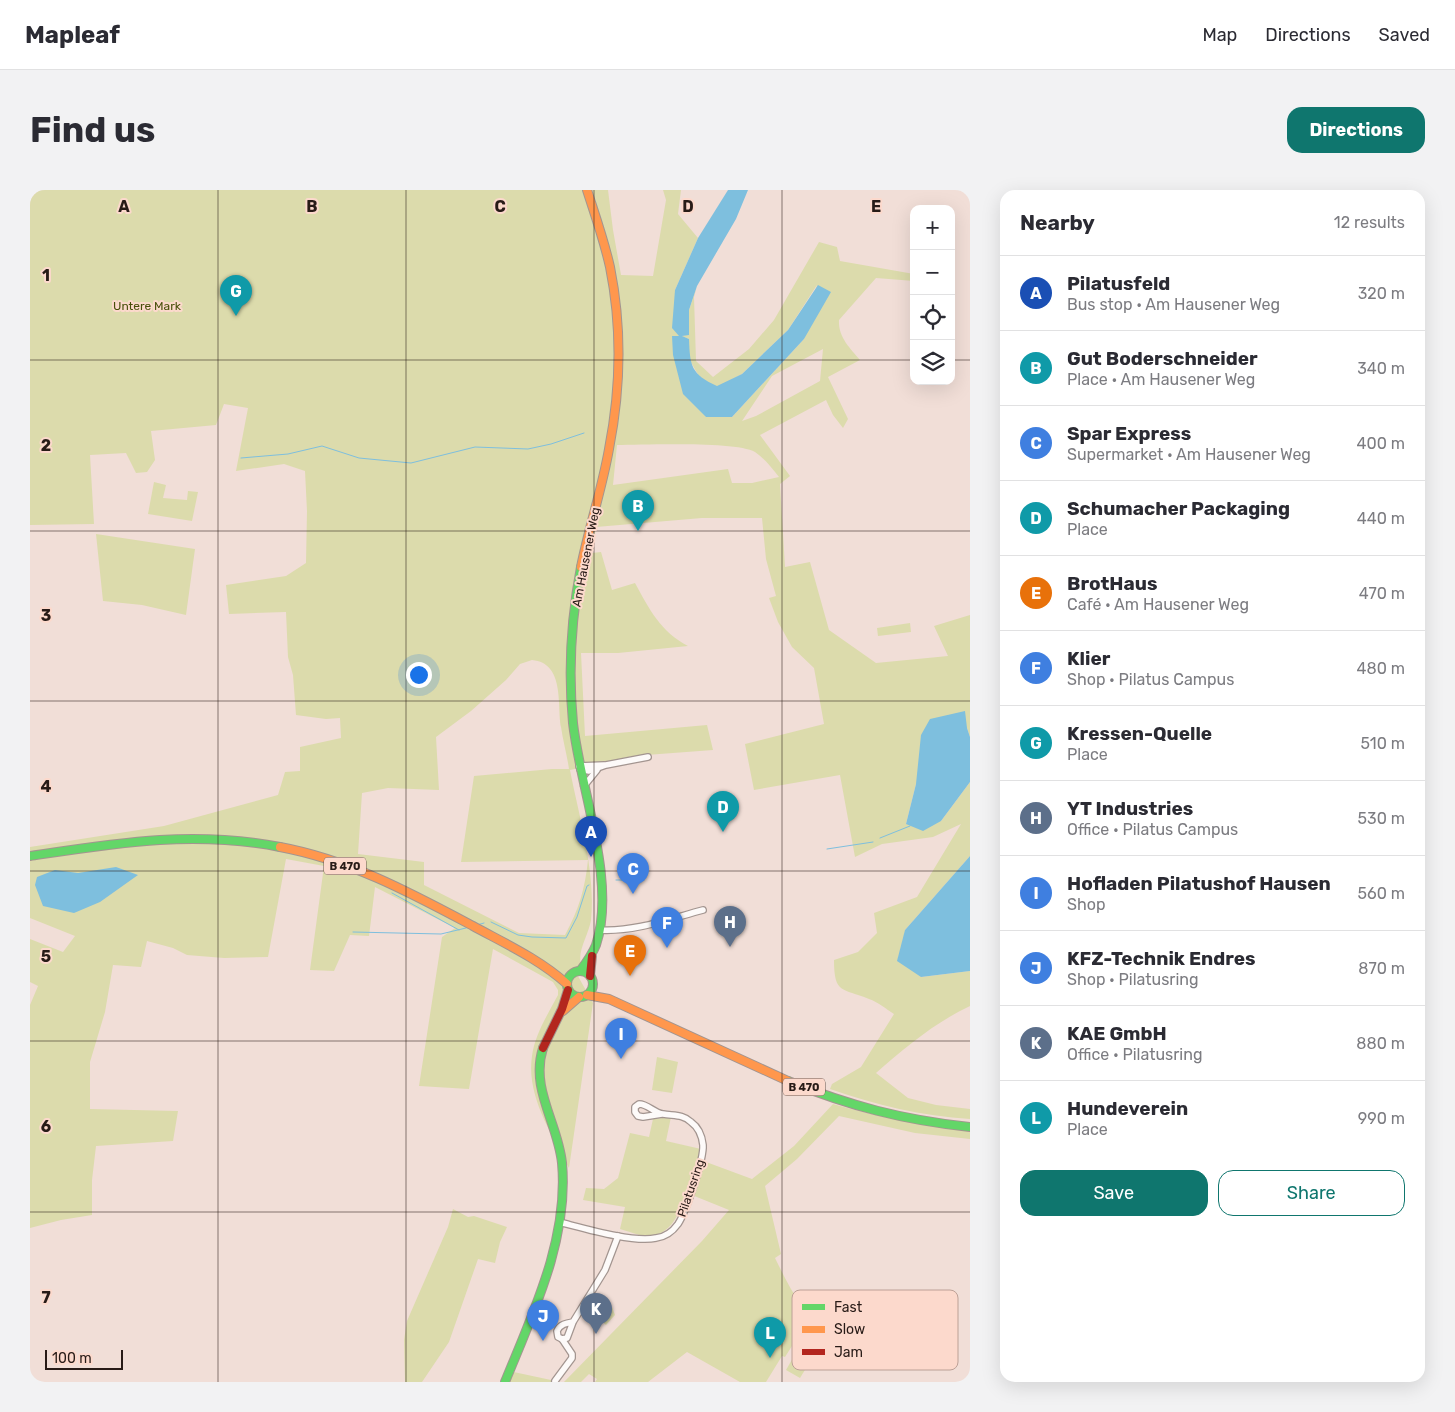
<!DOCTYPE html>
<meta charset="utf-8">
<style>
:root{--surface:#fff;--page:#f2f2f3;--text:#2b2b33;--muted:#7c7c81;--line:#e1e1e2;--accent:#0f766e}
body{margin:0;font-family:Rubik,sans-serif;background:var(--page);color:var(--text)}
.controls{position:absolute;right:15px;top:15px;display:grid;overflow:hidden;border-radius:10px;box-shadow:0 5px 20px #0002}
.controls button{width:45px;height:45px;display:grid;place-items:center;padding:0;border:0;border-bottom:1px solid var(--line);background:var(--surface);color:var(--text);font:25px sans-serif}
.scale{position:absolute;left:15px;bottom:12px;width:78px;box-sizing:border-box;padding-left:5px;border:2px solid #281b17;border-top:0;font-size:14px;line-height:18px;white-space:nowrap;color:#281b17;-webkit-text-stroke:4px #fcd9cc;paint-order:stroke}
.you{position:absolute;left:388px;top:484px;width:18px;height:18px;margin:-12px;border:4px solid #fff;border-radius:50%;background:#1a73e8;box-shadow:0 0 0 8px #1a73e833}
.badge{display:grid;place-items:center;width:32px;height:32px;border-radius:50%;background:var(--accent);color:#fff;font-size:16px;font-weight:700}
.pin{position:absolute;translate:-50% -41px;filter:drop-shadow(0 1px 2px #0008)}
.pin::after{content:'';position:absolute;top:26px;width:18px;height:15px;background:inherit;clip-path:polygon(0 0,100% 0,50% 100%)}
.list{margin:0;padding:0;list-style:none}
h2{display:flex;justify-content:space-between;align-items:center;height:65px;margin:0;padding:0 20px;font-size:21px}
h2 small{font-size:16px;font-weight:400;color:var(--muted)}
.list li{display:grid;grid-template-columns:32px 1fr auto;gap:15px;align-items:center;box-sizing:border-box;height:75px;padding:0 20px;border-top:1px solid var(--line)}
.list b{display:block;font-size:19px;white-space:nowrap}
.list p{margin:0;font-size:16px;white-space:nowrap;color:var(--muted)}
.list em{font-size:16px;font-style:normal;color:var(--muted)}
.actions{display:flex;gap:10px;padding:15px 20px}
.actions a{flex:1;padding:11px 0;border:1px solid var(--accent);border-radius:15px;text-align:center;font-size:18px;color:var(--accent)}
.actions .main{background:var(--accent);color:#fff}
.icon{flex:none;width:28px;height:28px;fill:none;stroke:currentColor;stroke-width:2;stroke-linecap:round;stroke-linejoin:round}
.map{position:relative;flex:none;width:940px;height:1192px;overflow:hidden;border-radius:15px}
header{display:flex;align-items:center;gap:30px;box-sizing:border-box;height:70px;padding:0 25px;background:var(--surface);border-bottom:1px solid var(--line)}
header strong{font-size:24px}
nav{display:flex;gap:28px;margin-inline-start:auto;font-size:18px}
.intro{display:flex;align-items:center;justify-content:space-between;box-sizing:border-box;height:120px;padding:0 30px}
h1{margin:0;font-size:35px}
.button{padding:12px 22px;border-radius:15px;background:var(--accent);color:#fff;font-size:18px;font-weight:700}
main{display:flex;gap:30px;padding:0 30px}
aside{flex:1;background:var(--surface);border-radius:15px;box-shadow:0 5px 20px #0002}
.map>svg:first-child{display:block}
.green{fill:#dcdbac;fill-rule:evenodd}
.water{fill:#7ebfde}
.lines{fill:none;stroke-linecap:round;stroke-linejoin:round}
.stream{stroke:#7ebfde;stroke-width:1}
.street-casing{stroke:#a39590;stroke-width:8}
.fast-casing{stroke:#a39590;stroke-width:10}
.slow-casing{stroke:#a39590;stroke-width:10}
.jam-casing{stroke:#a39590;stroke-width:10}
.street{stroke:#fdfaf9;stroke-width:5.5}
.fast{stroke:#63d668;stroke-width:8}
.slow{stroke:#ff974d;stroke-width:8}
.jam{stroke:#b3261e;stroke-width:8}
.grid{fill:none;stroke:#281b17;stroke-width:1;stroke-opacity:0.55}
.labels{text-anchor:middle;dominant-baseline:central;stroke-width:4;stroke-linejoin:round;paint-order:stroke}
.shield{fill:#fcd9cc;stroke:#68544d;stroke-width:1}
.shield-label{font-size:11px;font-weight:bold;fill:#281b17}
.park-label{font-size:12px;fill:#474f0a;stroke:#fcd9cc}
.street-label{font-size:12px;fill:#281b17;stroke:#fcd9cc}
.key{fill:#fcd9cc;stroke:#bca096;stroke-width:1}
.key-label{font-size:14px;fill:#281b17}
.grid-label{font-size:16px;text-anchor:middle;font-weight:bold;fill:#281b17;stroke:#fcd9cc;stroke-width:4;stroke-linejoin:round;paint-order:stroke}
</style>
<header>
<strong>Mapleaf</strong>
<nav><a>Map</a><a>Directions</a><a>Saved</a></nav>
</header>
<div class="intro"><h1>Find us</h1><a class="button">Directions</a></div>
<main>
<div class="map">
<svg width="940" height="1192" viewBox="0 0 940 1192">
<rect width="100%" height="100%" fill="#f1ded7"/>
<g class="green">
<path d="M0,0H578L583,40L591,85L623,86L636,10L633,0H651L648,24L668,48L645,100L650,146H642L676,227H702L774,149L787,95L758,140L712,184L687,197L670,188L659,169V149L651,146L659,144V120L667,96L664,107L666,171L683,187L719,159L744,130L789,52L807,57L810,71L884,84V91L846,88L809,130C808,147 820,158 830,170L798,187L818,229L813,238L803,225L796,210L730,245L760,286L750,294L755,377L780,372L799,440L846,473L918,466L904,436L940,425V547L937,538L886,594L876,634L911,631L940,592V666L875,740L891,787L940,781V816C904,833 876,857 846,883L878,908L906,915L940,919V929C892,926 846,915 800,899L802,894L831,877L864,824C856,819 848,812 839,809C812,798 804,804 804,770L828,762L847,743L844,723L887,707L931,634L903,647L852,654L825,667L810,585L724,600L715,554L794,534L784,478L762,457L748,432L739,408L746,406L736,369L732,328H672L566,337L562,363L571,362L582,400L605,393C619,419 631,442 658,456L588,463H551L555,546L677,535L683,560L603,566L540,580C549,627 566,682 561,730C559,744 547,761 551,774L544,779L563,813L539,978C522,944 496,906 502,866C505,844 518,824 528,805V800L523,792L463,759L439,899L389,896L412,747L425,738L345,697L339,746L320,745L304,781L280,780L294,676L256,669L238,767L194,768L157,765L143,758L117,751L111,777L83,775L75,822L60,872V919L148,921L143,951L66,956L62,990V1025L31,1030L0,1038V815L8,796L0,792V749L33,762L45,746L0,728V657L134,636L248,605L255,582L270,581V557L311,548L310,528L296,529L266,525L263,485L258,467L256,422L199,424L196,395L256,386L276,373L277,321L275,281L254,274L206,281L218,218L194,214L186,235L121,241L125,270L117,282L106,283L96,263L60,265L64,334L0,335ZM793,159L790,191L726,226L712,231L742,186ZM587,255C613,255 706,251 725,262C734,268 742,278 749,287L722,293H702L698,279L583,295ZM502,470C535,473 527,515 531,537C533,551 537,565 539,579H522L444,586L431,672L558,670C555,699 549,719 535,745L489,743L394,695V672L328,664L332,603L358,598L409,600L406,547L441,521L476,490L490,474Z"/>
<polygon points="124,292 136,295 133,308 157,310 158,301 168,302 162,331 118,324"/>
<polygon points="66,344 165,359 156,425 112,415 73,411"/>
<polygon points="880,433 881,442 848,446 847,438"/>
<polygon points="627,867 648,872 642,903 622,900"/>
<path d="M803,914C849,927 893,936 940,941V949L885,943L809,926L767,969L735,996L751,1064L745,1068C755,1088 765,1110 781,1126L755,1167L752,1166L736,1192H710L657,1162L618,1192H565L567,1189L559,1184L551,1192H534L672,1051L699,1020L657,1003C649,1022 642,1046 617,1046C609,1046 598,1041 590,1039L595,1017L553,1010L556,998L574,999L588,988L600,943L619,947L623,929L641,927L636,951L671,959L668,969L722,989L764,956Z"/>
<polygon points="423,1019 438,1027 444,1026 477,1037 470,1052 465,1073 448,1069 419,1152 392,1192 375,1192 374,1150 377,1131 418,1037"/>
<polygon points="564,1105 572,1113 571,1118 573,1120 582,1117 585,1125 576,1135 558,1118"/>
<polygon points="779,1140 794,1149 770,1188 756,1180"/>
<polygon points="479,1181 521,1190 523,1192 475,1192"/>
</g>
<g class="water">
<path d="M698,0H718L706,29L667,96L659,120V145L652,146L659,149C660,176 661,184 687,196L712,184L758,140L788,95L801,102L774,149L702,227H676L653,204L643,165L642,146H649L642,138L645,100L668,48Z"/>
<polygon points="935,521 937,538 940,547 940,592 911,631 893,641 876,634 886,594 891,545 900,529"/>
<polygon points="940,666 940,781 891,787 867,771 875,740"/>
<polygon points="86,677 108,685 70,712 44,723 13,716 5,695 7,687 25,680 48,683"/>
</g>
<g class="lines">
<g class="stream">
<polyline points="211,268 258,264 292,256 329,268 381,273 445,257 498,259 521,254 554,243"/>
<polyline points="850,648 880,636"/>
<polyline points="797,659 843,652"/>
<polyline points="586,690 614,690"/>
<polyline points="362,703 429,740"/>
<polyline points="461,732 488,745 502,747 536,748 547,727 557,696 559,695"/>
<polyline points="447,735 454,733"/>
<polyline points="323,742 411,744 436,738"/>
</g>
<g class="street-casing">
<g id="street">
<polyline points="549,576 574,575"/>
<polyline points="550,579 559,581 576,575 618,567"/>
<polyline points="554,596 567,580"/>
<path d="M570,740C604,742 639,729 673,720"/>
<path d="M529,1032C553,1038 603,1053 626,1048C635,1047 643,1041 648,1034C656,1022 674,969 673,955C672,946 668,937 661,932C653,924 643,926 633,924C624,923 618,914 609,914L605,917V922L608,926L613,927L632,924"/>
<path d="M543,1132C537,1133 530,1134 527,1141L528,1147L532,1149L537,1148L543,1132L575,1080L588,1046"/>
<polyline points="525,1191 542,1168 542,1164 532,1149"/>
</g>
</g>
<g class="fast-casing">
<g id="fast">
<path d="M0,666C86,653 163,640 250,657"/>
<circle cx="550" cy="794" r="13"/>
<path d="M550,781C556,773 562,765 566,755C587,692 550,598 543,533C538,481 541,429 551,377"/>
<path d="M758,891C820,916 873,930 940,937"/>
<path d="M475,1192C503,1123 539,1049 532,973C528,933 500,899 513,858"/>
</g>
</g>
<g class="slow-casing">
<g id="slow">
<path d="M551,377C559,337 572,299 579,259C591,198 592,137 580,77C574,50 565,25 557,0"/>
<path d="M250,657C320,670 381,703 443,736C476,754 509,769 537,794"/>
<polyline points="557,805 579,809 758,891"/>
<polyline points="533,821 549,807"/>
</g>
</g>
<g class="jam-casing">
<g id="jam">
<polyline points="560,786 562,766"/>
<polyline points="513,858 532,819 538,800"/>
</g>
</g>
<use href="#street" class="street"/>
<use href="#fast" class="fast"/>
<use href="#slow" class="slow"/>
<use href="#jam" class="jam"/>
</g>
<path class="grid" d="M188,0V1192M376,0V1192M564,0V1192M752,0V1192M0,170H884M921,170H940M0,341H940M0,511H940M0,681H940M0,851H940M0,1022H940"/>
<g class="labels">
<g class="shield">
<rect x="294" y="667.5" width="42" height="17" rx="4"/>
<rect x="753" y="888.5" width="42" height="17" rx="4"/>
</g>
<g class="shield-label">
<text x="315" y="676">B 470</text>
<text x="774" y="897">B 470</text>
</g>
<g class="park-label">
<text x="117" y="116">Untere Mark</text>
</g>
<g class="street-label">
<text transform="translate(556 367) rotate(-79)">Am Hausener Weg</text>
<text transform="translate(661 998) rotate(-71)">Pilatusring</text>
</g>
</g>
<rect x="762" y="1100" width="166" height="80" rx="8" class="key"/>
<rect x="772" y="1114" width="23" height="6" fill="#63d668"/>
<rect x="772" y="1136" width="23" height="7" fill="#ff974d"/>
<rect x="772" y="1159" width="23" height="6" fill="#b3261e"/>
<g class="key-label">
<text x="804" y="1122">Fast</text>
<text x="804" y="1144">Slow</text>
<text x="804" y="1167">Jam</text>
</g>
<g class="grid-label">
<text x="94" y="22">A</text>
<text x="282" y="22">B</text>
<text x="470" y="22">C</text>
<text x="658" y="22">D</text>
<text x="846" y="22">E</text>
<text x="16" y="91">1</text>
<text x="16" y="261">2</text>
<text x="16" y="431">3</text>
<text x="16" y="602">4</text>
<text x="16" y="772">5</text>
<text x="16" y="942">6</text>
<text x="16" y="1113">7</text>
</g>
</svg>
<div class="controls">
<button>+</button>
<button>−</button>
<button><svg class="icon" aria-label="locate" viewBox="0 0 24 24"><circle cx="12" cy="12" r="6"/><path d="M12 2v4M12 18v4M2 12h4M18 12h4"/></svg></button>
<button><svg class="icon" aria-label="layers" viewBox="0 0 24 24"><path d="M12 4l9 5-9 5-9-5zM3 14l9 5 9-5"/></svg></button>
</div>
<div class="scale">100 m</div>
<div class="you"></div>
<div class="pin badge" style="left:561px;top:667px;background:#1a4fb4">A</div>
<div class="pin badge" style="left:608px;top:341px;background:#0f9aa8">B</div>
<div class="pin badge" style="left:603px;top:704px;background:#3f7fe0">C</div>
<div class="pin badge" style="left:693px;top:642px;background:#0f9aa8">D</div>
<div class="pin badge" style="left:600px;top:786px;background:#e8710a">E</div>
<div class="pin badge" style="left:637px;top:758px;background:#3f7fe0">F</div>
<div class="pin badge" style="left:206px;top:126px;background:#0f9aa8">G</div>
<div class="pin badge" style="left:700px;top:757px;background:#5c6f8a">H</div>
<div class="pin badge" style="left:591px;top:869px;background:#3f7fe0">I</div>
<div class="pin badge" style="left:513px;top:1151px;background:#3f7fe0">J</div>
<div class="pin badge" style="left:566px;top:1144px;background:#5c6f8a">K</div>
<div class="pin badge" style="left:740px;top:1168px;background:#0f9aa8">L</div>
</div>
<aside>
<h2>Nearby<small>12 results</small></h2>
<ul class="list">
<li><span class="badge" style="background:#1a4fb4">A</span><div><b>Pilatusfeld</b><p>Bus stop · Am Hausener Weg</p></div><em>320 m</em></li>
<li><span class="badge" style="background:#0f9aa8">B</span><div><b>Gut Boderschneider</b><p>Place · Am Hausener Weg</p></div><em>340 m</em></li>
<li><span class="badge" style="background:#3f7fe0">C</span><div><b>Spar Express</b><p>Supermarket · Am Hausener Weg</p></div><em>400 m</em></li>
<li><span class="badge" style="background:#0f9aa8">D</span><div><b>Schumacher Packaging</b><p>Place</p></div><em>440 m</em></li>
<li><span class="badge" style="background:#e8710a">E</span><div><b>BrotHaus</b><p>Café · Am Hausener Weg</p></div><em>470 m</em></li>
<li><span class="badge" style="background:#3f7fe0">F</span><div><b>Klier</b><p>Shop · Pilatus Campus</p></div><em>480 m</em></li>
<li><span class="badge" style="background:#0f9aa8">G</span><div><b>Kressen-Quelle</b><p>Place</p></div><em>510 m</em></li>
<li><span class="badge" style="background:#5c6f8a">H</span><div><b>YT Industries</b><p>Office · Pilatus Campus</p></div><em>530 m</em></li>
<li><span class="badge" style="background:#3f7fe0">I</span><div><b>Hofladen Pilatushof Hausen</b><p>Shop</p></div><em>560 m</em></li>
<li><span class="badge" style="background:#3f7fe0">J</span><div><b>KFZ-Technik Endres</b><p>Shop · Pilatusring</p></div><em>870 m</em></li>
<li><span class="badge" style="background:#5c6f8a">K</span><div><b>KAE GmbH</b><p>Office · Pilatusring</p></div><em>880 m</em></li>
<li><span class="badge" style="background:#0f9aa8">L</span><div><b>Hundeverein</b><p>Place</p></div><em>990 m</em></li>
</ul>
<div class="actions"><a class="main">Save</a><a>Share</a></div>
</aside>
</main>
